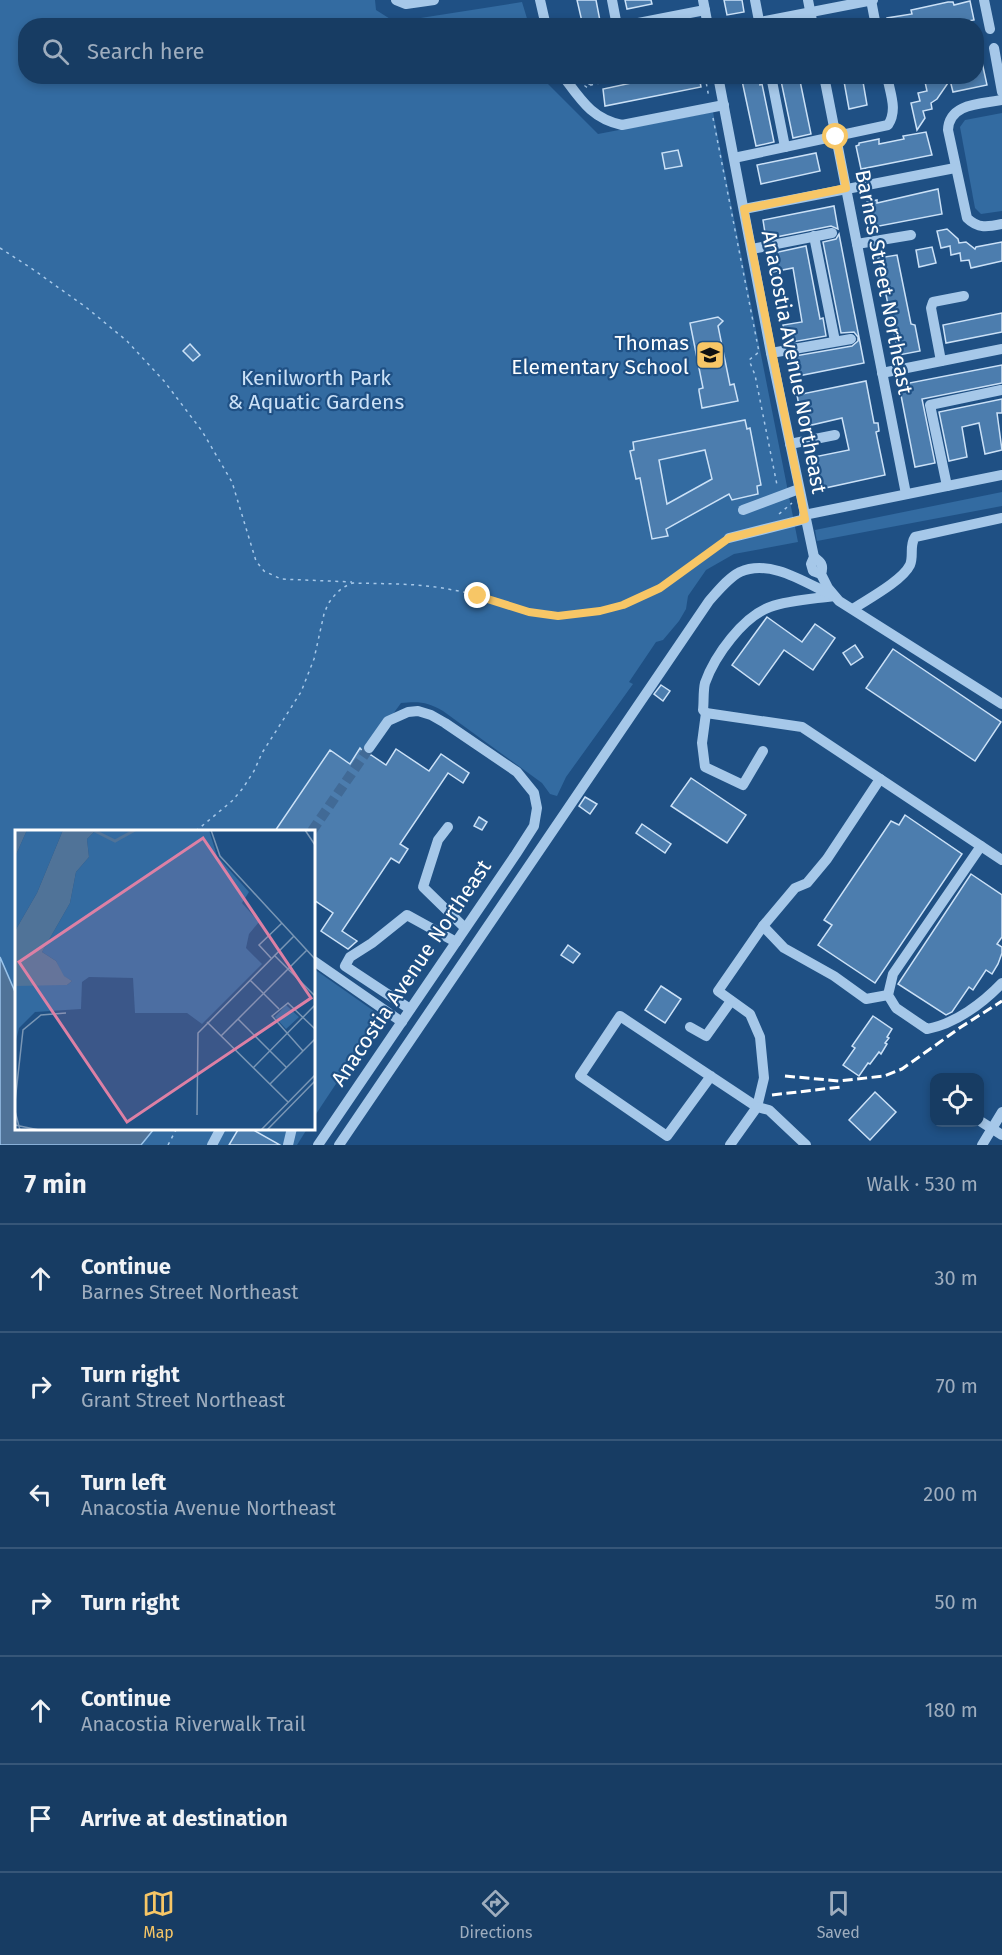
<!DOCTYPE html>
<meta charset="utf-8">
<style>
:root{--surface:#173c63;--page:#24476c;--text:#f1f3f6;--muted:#9eadbe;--line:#365678;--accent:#f7c666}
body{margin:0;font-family:"Fira Sans",sans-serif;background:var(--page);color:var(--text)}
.controls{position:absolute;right:18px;bottom:18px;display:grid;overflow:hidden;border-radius:12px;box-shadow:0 3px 9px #0003}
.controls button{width:54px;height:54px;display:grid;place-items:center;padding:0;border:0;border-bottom:2px solid var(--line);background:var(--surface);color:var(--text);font:30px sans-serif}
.stop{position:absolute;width:18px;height:18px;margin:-14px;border:4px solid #f7c666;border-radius:50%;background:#fff}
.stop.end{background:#f7c666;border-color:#fff;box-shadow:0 2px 6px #0008}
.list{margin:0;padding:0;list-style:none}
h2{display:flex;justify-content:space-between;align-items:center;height:78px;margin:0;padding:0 24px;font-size:26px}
h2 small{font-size:20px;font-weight:400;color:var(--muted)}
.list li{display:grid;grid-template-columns:39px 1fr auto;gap:18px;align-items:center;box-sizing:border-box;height:108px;padding:0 24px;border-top:2px solid var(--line)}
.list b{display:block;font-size:22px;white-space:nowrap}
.list p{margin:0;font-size:20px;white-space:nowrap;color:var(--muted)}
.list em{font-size:20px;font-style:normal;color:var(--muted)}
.icon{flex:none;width:33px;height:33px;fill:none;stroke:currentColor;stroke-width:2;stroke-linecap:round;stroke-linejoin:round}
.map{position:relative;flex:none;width:1002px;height:1145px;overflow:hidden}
.search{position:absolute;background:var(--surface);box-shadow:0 3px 9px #0003;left:18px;right:18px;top:18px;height:66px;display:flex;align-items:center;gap:15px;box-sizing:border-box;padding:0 21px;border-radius:24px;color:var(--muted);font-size:22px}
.sheet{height:726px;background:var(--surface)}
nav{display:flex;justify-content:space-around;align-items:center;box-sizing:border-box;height:84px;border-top:2px solid var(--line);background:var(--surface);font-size:16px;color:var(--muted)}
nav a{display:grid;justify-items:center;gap:3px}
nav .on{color:var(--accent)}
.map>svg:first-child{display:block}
.green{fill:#336ba1}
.water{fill:#507398;stroke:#9ac4eb;stroke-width:1.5}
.building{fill:#4c7dae;stroke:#cbe1f7;stroke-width:1.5;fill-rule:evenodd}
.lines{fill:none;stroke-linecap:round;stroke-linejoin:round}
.minor-tunnel{stroke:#416a96;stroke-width:10;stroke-dasharray:10 5;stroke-linecap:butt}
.path{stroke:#a6c8e9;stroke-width:1.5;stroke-dasharray:3 4.5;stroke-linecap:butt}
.minor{stroke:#a6c8e9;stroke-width:10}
.rail{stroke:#fff;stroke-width:3;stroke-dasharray:10 4.5;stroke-linecap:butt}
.route{stroke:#f7c666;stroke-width:8}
.labels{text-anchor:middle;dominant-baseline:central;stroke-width:4.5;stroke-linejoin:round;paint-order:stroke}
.street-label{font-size:21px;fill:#fff;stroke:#1f5084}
.poi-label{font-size:21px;fill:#fff;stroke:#1f5084;text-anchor:end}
.park-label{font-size:21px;fill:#cbe1f7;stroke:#1f5084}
.inset-river{fill:none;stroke:#507398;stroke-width:3}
.inset-road{fill:none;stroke:#7996b5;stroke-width:1.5}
.view{fill:#dd80a5;fill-opacity:0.15;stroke:#dd80a5;stroke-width:3}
.inset-edge{fill:none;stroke:#fff;stroke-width:3}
</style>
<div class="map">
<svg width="1002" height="1145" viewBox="0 0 1002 1145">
<rect width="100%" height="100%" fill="#1f5084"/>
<g class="green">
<path d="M0,0H375L376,10L395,22L522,2L529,25L26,26V76L543,77L544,80L598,134L713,112L798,542L734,554L706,570L688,596L686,609L679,621L663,640L656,642L629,682L633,684L566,777L557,796L550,794L542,783L443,711C428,702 419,701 401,703L308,831H16V994L0,957Z"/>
<polygon points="1002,113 1002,211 981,214 975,208 960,127 965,120"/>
<polygon points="1002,492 1002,506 817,541 815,530"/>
<polygon points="314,969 381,1016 314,1117"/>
<polygon points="154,1129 307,1129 297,1145 141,1145"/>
</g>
<polygon class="water" points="0,957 16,994 16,1128 154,1129 141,1145 0,1145"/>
<g class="building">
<polygon points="577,0 596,0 601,26 583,26"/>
<polygon points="625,0 651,0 652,4 627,9"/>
<polygon points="724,0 742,0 744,12 727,15"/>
<polygon points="970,1 974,20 957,23 957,20 932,26 888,26 887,18 912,14 911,10 916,9 948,2 953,2 954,5"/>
<polygon points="976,53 980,53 987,85 953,92 950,80 937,99 931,103 932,109 923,111 925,118 917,130 911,103 920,101 918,93 927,91 925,82 934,81 933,76 976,76"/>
<polygon points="664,76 699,76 701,87 605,106 603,89"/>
<polygon points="741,76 758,76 760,85 762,84 774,142 756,146"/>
<polygon points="780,76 799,76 811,134 793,138"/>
<polygon points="843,76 862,76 867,105 849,109"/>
<polygon points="926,132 932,155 861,169 856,146 859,145 859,143 879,139 879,144 904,139 903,136"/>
<polygon points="678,150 682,166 665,169 662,153"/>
<polygon points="816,153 820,171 761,184 757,165"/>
<polygon points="938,189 942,214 874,227 872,225 867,202 877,200 877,203"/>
<polygon points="834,206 838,229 831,226 766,239 763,220"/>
<polygon points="947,229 958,239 959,243 966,242 975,249 976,247 1002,242 1002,261 971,268 969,260 961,261 960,253 951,255 950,246 941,248 937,231"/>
<polygon points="839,234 864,363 793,377 789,357 852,346 858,341 858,337 854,332 841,333 823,242 836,239"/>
<polygon points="806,246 820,319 823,318 826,336 787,343 783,325 802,322 793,268 772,272 769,254"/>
<polygon points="932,247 936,263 919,267 916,250"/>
<polygon points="897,255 911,324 915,325 920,351 899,355 878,258"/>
<polygon points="1002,313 1002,332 946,343 943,325"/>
<polygon points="718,317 723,321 718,326 730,385 734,384 738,401 702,408 699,391 699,389 703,388 690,323"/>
<polygon points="190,344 200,355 193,361 183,351"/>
<polygon points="1002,365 1002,383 922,399 935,463 915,467 899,385"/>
<polygon points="866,381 874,423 878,423 879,431 876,432 885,475 816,490 809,458 849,450 842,418 803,427 797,395"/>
<polygon points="1002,399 1002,413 997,413 1002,450 985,454 979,423 962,427 967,457 949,461 939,412"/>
<path d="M745,420L747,429L750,428L761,485L757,486L758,494L732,500L729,494L666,529L668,536L652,539L640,478L636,479L630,451L634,450L633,442ZM705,450L712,479L667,504L659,460Z"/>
<polygon points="767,617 802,642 815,624 835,638 813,670 784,650 759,685 732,665"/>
<polygon points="855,645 863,657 851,665 843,653"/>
<polygon points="893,649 1001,722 975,761 866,688"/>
<polygon points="661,685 670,691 663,701 654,694"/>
<polygon points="360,748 365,754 371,755 386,765 396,749 429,771 441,754 469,773 463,783 448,773 400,844 408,849 399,863 391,858 342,931 357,941 348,949 321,931 333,913 314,900 314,831 275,831 330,750 350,764"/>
<polygon points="691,778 746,815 727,843 671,806"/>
<polygon points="585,797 597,804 590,814 579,806"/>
<polygon points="905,815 962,854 875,983 818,945 832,925 824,920 891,821 899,825"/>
<polygon points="479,817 487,822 482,830 474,826"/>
<polygon points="642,824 671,844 665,853 636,833"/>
<polygon points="971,874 1002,895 1002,937 997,944 1002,947 1002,953 998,964 992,974 986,970 973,990 969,987 952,1012 946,1015 898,984"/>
<polygon points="568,945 580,954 573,963 561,955"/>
<polygon points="661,986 681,999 665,1023 645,1010"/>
<polygon points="873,1016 892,1029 887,1037 889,1038 885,1043 887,1044 881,1054 879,1052 870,1064 868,1063 859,1076 843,1065 855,1048 852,1046"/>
<polygon points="875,1092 896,1112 870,1140 849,1120"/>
<polygon points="239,1128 250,1128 280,1145 229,1145"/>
</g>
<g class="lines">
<polyline class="minor-tunnel" points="312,831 369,748"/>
<g class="path">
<polyline points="705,76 709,98"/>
<polyline points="591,85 587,83 585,86 588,88 591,85 619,79"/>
<polyline points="713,118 759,352 749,360 755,375 777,485"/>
<polyline points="0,248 31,268 87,308 127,341 164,381 202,431 232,482 256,561 264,571 281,579 352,582"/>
<polyline points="779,514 792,503"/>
<path d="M196,831L232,801L243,788L254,771L262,753L301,692L314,659L324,614L328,604C335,594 341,587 353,583C386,584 420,583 453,590C479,594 502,607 528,612C568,621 612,612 648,594C674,582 695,561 719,545"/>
<polyline points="168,1145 177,1128"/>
</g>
<g class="minor">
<polyline points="396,0 406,4 434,0"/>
<polyline points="540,0 546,26"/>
<polyline points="612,0 617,26"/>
<polyline points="703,0 708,26"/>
<polyline points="755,0 760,26"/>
<polyline points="808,0 813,26"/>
<polyline points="871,0 876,26"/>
<polyline points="984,0 990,29"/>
<polyline points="623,26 705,10"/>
<polyline points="740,26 873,0"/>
<polyline points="994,48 1002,92"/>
<path d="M563,76C581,100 592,119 622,125L724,105"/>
<polyline points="718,76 771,353 814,557 811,564 813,571 821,574"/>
<polyline points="771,76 785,147"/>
<polyline points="824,76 906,494"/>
<path d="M1002,100C981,104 949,103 948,130L967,218C978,229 988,227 1002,224"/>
<path d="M734,158L888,125C898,110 890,93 887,76"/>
<polyline points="744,209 955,168"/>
<polyline points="814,236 835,341"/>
<polyline points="857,244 911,235"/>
<polyline points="752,249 832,233"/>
<polyline points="771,353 851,339"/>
<polyline points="941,361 931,308 933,302 964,296"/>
<polyline points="882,373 1002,349"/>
<polyline points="790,444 835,435"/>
<polyline points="947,486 930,405 1001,390"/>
<polyline points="743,510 799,489"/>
<polyline points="804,515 1002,475"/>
<polyline points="729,538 805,519"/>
<path d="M814,557C821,562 824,565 821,574L828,588L839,601L1002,704"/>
<path d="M834,596C813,599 790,600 770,607C743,617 715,655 705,683C703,691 704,702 703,710L706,713L802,727L1002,860"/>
<path d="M853,609C868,599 902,581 910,565C914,556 909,546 915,537L1002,518"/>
<polyline points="706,713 702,743 705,767 743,785 763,751"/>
<polyline points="448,827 438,840 423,887 465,928"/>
<path d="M981,846L893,974L888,995L896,1008L927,1029C955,1024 983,1003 1002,983"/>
<polyline points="763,926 784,948 834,976 866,999 888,995"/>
<polyline points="314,961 402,1022"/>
<polyline points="410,1009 345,966 350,957 372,943 407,915 456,942"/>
<polyline points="690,1027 706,1036 731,1001"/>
<polyline points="711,1076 667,1136 580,1076 620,1016 757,1107 764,1078 760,1037 750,1014 718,991 763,926 795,888 807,883 827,859 880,779"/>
<polyline points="980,1121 1002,1135"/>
<polyline points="212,1145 221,1128"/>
<polyline points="288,1145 292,1128"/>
<polyline points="318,1145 516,854 534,826 537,808 534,793 517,772 445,723 431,715 418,711 408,712 388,721 369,748"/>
<path d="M339,1145L709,601C718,591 728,578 740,572C771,558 807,584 834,596"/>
<polyline points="730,1145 757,1107 769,1110 806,1145"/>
<polyline points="982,1145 1002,1112"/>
</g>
<g class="rail">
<polyline points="785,1076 839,1081 884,1076 902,1069 961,1027 1002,1001"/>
<polyline points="772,1095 841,1087"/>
</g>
</g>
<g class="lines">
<polyline class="route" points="478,596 529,612 558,616 600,611 623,605 660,588 729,538 805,519 744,209 846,188 836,137"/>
</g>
<defs>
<g id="school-square" transform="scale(1.5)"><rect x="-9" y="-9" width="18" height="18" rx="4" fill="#f7c666" stroke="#1f5084"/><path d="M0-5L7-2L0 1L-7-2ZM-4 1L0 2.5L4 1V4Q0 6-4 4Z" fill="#111"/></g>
</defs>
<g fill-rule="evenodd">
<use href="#school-square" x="710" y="355"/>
</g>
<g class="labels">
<g class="street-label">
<text transform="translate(884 282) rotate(79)">Barnes Street Northeast</text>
<text transform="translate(794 362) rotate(79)">Anacostia Avenue Northeast</text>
<text transform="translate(411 973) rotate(-56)">Anacostia Avenue Northeast</text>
</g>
<g class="poi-label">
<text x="689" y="343">Thomas<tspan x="689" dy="24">Elementary School</tspan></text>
</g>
<g class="park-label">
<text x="316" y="378">Kenilworth Park<tspan x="316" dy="24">&amp; Aquatic Gardens</tspan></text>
</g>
</g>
<g transform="translate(15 830)">
<rect width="300" height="300" fill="#1f5084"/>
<path d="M12,0H48L22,63L0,101V27ZM81,0H194L202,26L234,62L227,73L244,92L234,104L231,118L247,134L187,194L172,183H120L118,148L74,147L67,152L66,179L20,182L4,198L0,215V155H52L57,151L48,146L41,131L27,122L55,73L61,42L74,27L72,9ZM271,175L284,187L271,199L260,187Z" fill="#336ba1"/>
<path d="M0,0H12L0,27ZM48,0H81L72,9L74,27L61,42L55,73L27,122L41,131L49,146L57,151L52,155L1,156L0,101L22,63Z" fill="#507398"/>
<path class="inset-river" d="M78,0L100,11L120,0"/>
<path class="inset-road" d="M196,0L205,26L300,129M290,0L300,15M259,125L300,166M256,128L244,115L267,93M235,150L264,179M223,189L271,237M192,192L273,272M206,206L292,120M288,221L257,186L273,173L300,199M238,238L300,175M255,254L300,209M0,272L8,200L26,185L51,183M0,281L5,300M182,285L183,203L279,106M0,295L24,300M246,300L300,245M252,300L300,251"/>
<path class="view" d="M188,8L296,168L112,292L4,132Z"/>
<rect width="300" height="300" class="inset-edge"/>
</g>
</svg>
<div class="controls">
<button><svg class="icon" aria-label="locate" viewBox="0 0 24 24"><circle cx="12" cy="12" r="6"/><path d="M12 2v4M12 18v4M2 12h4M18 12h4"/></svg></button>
</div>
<div class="stop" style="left:836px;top:137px"></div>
<div class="stop end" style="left:478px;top:596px"></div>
<div class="search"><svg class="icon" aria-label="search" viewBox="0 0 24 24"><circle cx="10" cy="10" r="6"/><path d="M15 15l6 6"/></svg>Search here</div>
</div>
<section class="sheet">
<h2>7 min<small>Walk · 530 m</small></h2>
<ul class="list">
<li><svg class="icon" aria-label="ahead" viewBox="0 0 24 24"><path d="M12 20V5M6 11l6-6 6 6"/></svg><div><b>Continue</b><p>Barnes Street Northeast</p></div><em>30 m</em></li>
<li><svg class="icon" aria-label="right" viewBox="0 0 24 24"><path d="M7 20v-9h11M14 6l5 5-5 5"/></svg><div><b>Turn right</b><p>Grant Street Northeast</p></div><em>70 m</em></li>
<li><svg class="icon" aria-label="left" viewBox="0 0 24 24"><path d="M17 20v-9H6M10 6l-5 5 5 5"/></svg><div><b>Turn left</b><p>Anacostia Avenue Northeast</p></div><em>200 m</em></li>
<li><svg class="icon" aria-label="right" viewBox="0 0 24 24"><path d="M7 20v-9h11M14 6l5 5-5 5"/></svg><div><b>Turn right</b></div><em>50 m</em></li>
<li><svg class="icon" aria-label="ahead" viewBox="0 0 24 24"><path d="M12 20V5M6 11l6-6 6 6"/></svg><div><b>Continue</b><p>Anacostia Riverwalk Trail</p></div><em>180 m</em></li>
<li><svg class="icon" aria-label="arrive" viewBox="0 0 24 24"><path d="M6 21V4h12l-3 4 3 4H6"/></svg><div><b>Arrive at destination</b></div></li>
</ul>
</section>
<nav>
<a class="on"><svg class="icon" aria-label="map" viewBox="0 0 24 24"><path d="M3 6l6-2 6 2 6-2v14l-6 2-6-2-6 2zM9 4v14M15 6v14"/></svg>Map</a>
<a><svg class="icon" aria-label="directions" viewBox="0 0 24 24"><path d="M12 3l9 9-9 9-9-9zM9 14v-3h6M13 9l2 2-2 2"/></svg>Directions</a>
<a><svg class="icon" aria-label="saved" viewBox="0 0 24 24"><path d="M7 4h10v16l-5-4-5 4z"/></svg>Saved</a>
</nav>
